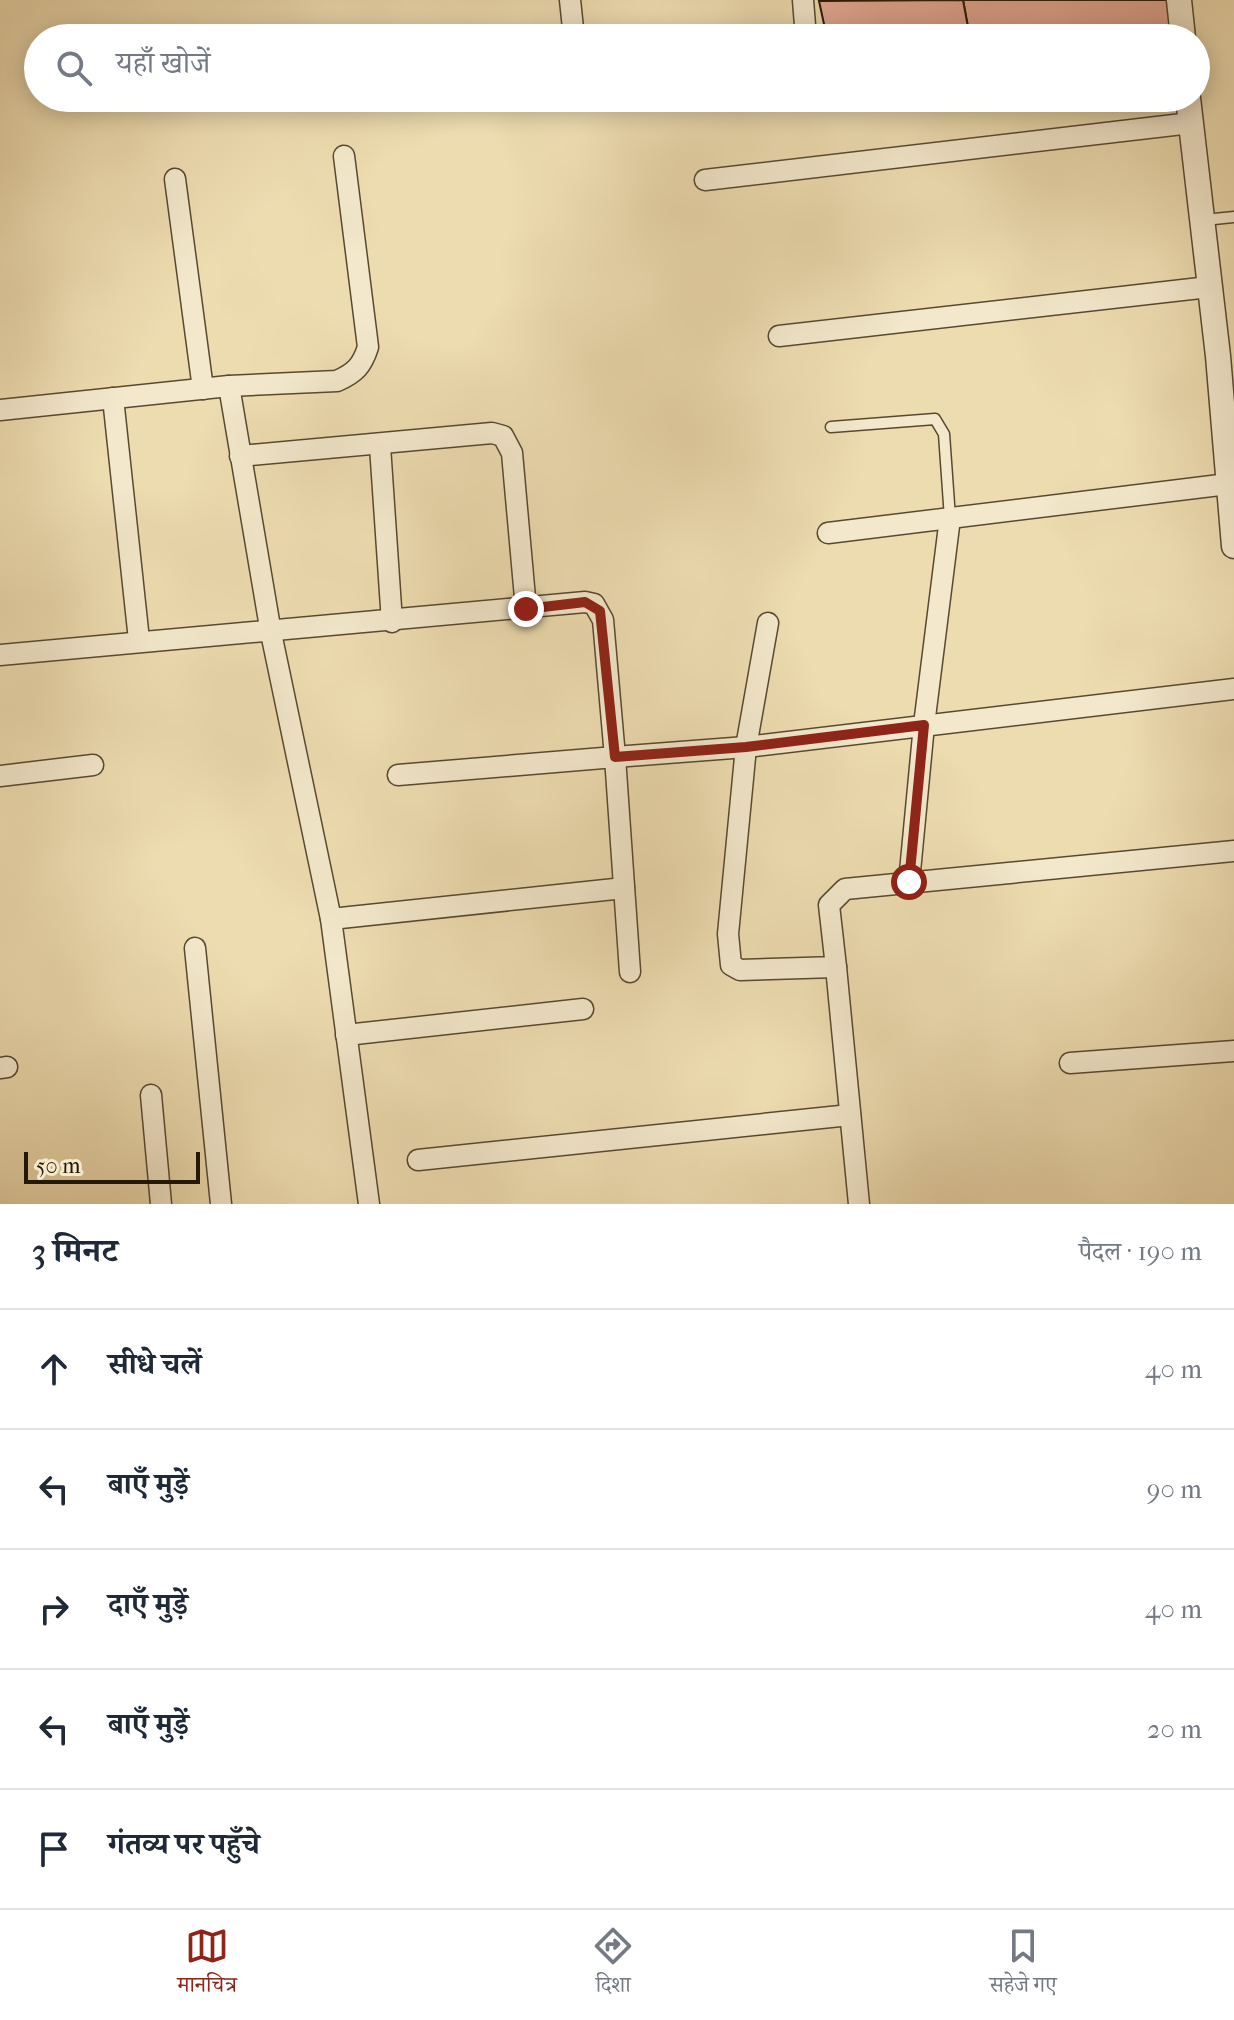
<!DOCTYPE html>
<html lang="hi">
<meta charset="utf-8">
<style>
:root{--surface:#fff;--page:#f2f2f3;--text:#1f2937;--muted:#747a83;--line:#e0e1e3;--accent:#8f2418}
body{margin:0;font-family:"IM FELL French Canon","Noto Serif Devanagari",serif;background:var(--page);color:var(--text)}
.scale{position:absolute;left:24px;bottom:20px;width:176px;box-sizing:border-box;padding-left:8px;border:4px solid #261806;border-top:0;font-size:22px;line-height:28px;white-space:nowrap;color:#261806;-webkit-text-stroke:6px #f3e8cc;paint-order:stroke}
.stop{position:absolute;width:24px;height:24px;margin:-18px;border:6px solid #8f2418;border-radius:50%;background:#fff}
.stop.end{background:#8f2418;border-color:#fff;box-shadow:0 2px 8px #0008}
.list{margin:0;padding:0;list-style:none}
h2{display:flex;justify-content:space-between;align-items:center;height:104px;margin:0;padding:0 32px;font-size:34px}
h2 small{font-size:26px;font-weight:400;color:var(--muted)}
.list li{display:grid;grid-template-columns:52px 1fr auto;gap:24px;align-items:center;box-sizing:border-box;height:120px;padding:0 32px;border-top:2px solid var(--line)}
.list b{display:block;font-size:30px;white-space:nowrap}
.list em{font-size:26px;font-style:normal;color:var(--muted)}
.icon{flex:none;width:44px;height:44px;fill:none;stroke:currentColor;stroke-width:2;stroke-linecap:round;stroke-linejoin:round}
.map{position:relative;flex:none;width:1234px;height:1204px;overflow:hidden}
.search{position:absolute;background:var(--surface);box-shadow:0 4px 20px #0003;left:24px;right:24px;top:24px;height:88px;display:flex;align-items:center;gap:20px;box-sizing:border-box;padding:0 28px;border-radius:44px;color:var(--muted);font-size:30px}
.sheet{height:704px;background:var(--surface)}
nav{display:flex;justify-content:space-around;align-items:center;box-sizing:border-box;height:112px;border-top:2px solid var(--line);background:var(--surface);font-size:22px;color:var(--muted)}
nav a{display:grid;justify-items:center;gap:4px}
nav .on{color:var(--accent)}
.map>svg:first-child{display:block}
.building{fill:#e5a995;stroke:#261806;stroke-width:2}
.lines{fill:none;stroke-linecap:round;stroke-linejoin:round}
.service-casing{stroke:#584930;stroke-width:13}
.minor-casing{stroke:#584930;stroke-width:23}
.tertiary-casing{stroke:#584930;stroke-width:27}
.service{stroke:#f3e8cc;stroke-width:10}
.minor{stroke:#f3e8cc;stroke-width:20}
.tertiary{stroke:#f3e8cc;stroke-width:24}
.route{stroke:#8f2418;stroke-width:10}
</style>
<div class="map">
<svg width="1234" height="1204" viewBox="0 0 1234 1204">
<rect width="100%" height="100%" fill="#eddcb0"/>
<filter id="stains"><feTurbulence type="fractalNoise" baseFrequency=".0025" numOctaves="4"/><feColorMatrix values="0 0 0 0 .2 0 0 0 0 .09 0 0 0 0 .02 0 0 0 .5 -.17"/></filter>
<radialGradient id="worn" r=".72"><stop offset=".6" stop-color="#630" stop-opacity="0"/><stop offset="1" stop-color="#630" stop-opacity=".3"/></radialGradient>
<g class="building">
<polygon points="963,0 1174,0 1178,35 970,38"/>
<polygon points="963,0 970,38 827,38 819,1"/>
</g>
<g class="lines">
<g class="service-casing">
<g id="service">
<polyline points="1204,220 1234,217"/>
<polyline points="831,427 935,419 944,434 950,518"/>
</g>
</g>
<g class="minor-casing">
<g id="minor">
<polyline points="570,0 574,38"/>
<polyline points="803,0 806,38"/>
<polyline points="175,179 203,389"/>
<polyline points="705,180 1191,123"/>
<polyline points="779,336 1209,287"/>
<polyline points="229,386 271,633 331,919"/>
<polyline points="113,398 139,640"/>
<path d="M0,410L229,386L337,381C355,373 362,366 368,347L344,156"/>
<polyline points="380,446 392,622"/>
<polyline points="240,456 492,433 503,436 512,453 526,609"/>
<polyline points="828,533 1228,484"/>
<polyline points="768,623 746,747 728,934 731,965 740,970 836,967 829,905 845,889 1234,851"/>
<polyline points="0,655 585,602 594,604 603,620 615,757 746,747 1234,689"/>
<polyline points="398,775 615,757 630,972"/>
<polyline points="0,776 93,765"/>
<polyline points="909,882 924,725 950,518"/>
<polyline points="195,948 221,1204"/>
<polyline points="836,967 859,1204"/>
<polyline points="346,1035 583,1009"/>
<polyline points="1070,1063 1234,1051"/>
<polyline points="0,1068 7,1067"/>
<polyline points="151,1095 161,1204"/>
<polyline points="418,1160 850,1115"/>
<polyline points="369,1204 331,919 624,888"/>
</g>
</g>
<g class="tertiary-casing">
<g id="tertiary">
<polyline points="1179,0 1183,38"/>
<polyline points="1188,98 1218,356 1234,546"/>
</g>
</g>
<use href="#service" class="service"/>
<use href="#minor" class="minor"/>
<use href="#tertiary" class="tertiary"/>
</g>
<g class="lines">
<polyline class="route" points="526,609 585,602 600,611 615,757 746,747 924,725 909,882"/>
</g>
<rect width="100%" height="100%" filter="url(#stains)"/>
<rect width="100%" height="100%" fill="url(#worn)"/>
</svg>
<div class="scale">50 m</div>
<div class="stop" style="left:909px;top:882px"></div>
<div class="stop end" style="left:526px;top:609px"></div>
<div class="search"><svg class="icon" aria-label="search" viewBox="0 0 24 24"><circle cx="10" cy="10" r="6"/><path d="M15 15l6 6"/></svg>यहाँ खोजें</div>
</div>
<section class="sheet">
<h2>3 मिनट<small>पैदल · 190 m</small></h2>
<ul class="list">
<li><svg class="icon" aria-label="ahead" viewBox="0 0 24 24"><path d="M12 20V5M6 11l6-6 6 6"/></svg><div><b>सीधे चलें</b></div><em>40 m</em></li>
<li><svg class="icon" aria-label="left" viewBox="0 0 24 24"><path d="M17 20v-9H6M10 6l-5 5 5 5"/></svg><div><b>बाएँ मुड़ें</b></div><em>90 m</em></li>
<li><svg class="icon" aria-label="right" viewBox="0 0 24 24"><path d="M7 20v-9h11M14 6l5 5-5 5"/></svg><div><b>दाएँ मुड़ें</b></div><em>40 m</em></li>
<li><svg class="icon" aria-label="left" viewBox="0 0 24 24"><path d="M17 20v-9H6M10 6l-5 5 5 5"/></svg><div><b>बाएँ मुड़ें</b></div><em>20 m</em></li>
<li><svg class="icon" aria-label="arrive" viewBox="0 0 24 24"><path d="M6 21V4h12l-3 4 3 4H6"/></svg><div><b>गंतव्य पर पहुँचे</b></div></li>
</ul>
</section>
<nav>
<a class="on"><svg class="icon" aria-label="map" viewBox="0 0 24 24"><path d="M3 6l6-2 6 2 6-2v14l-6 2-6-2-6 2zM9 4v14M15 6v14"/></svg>मानचित्र</a>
<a><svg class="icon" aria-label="directions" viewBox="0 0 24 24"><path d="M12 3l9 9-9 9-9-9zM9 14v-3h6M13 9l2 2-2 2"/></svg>दिशा</a>
<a><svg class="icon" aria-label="saved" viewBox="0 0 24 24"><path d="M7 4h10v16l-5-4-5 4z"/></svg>सहेजे गए</a>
</nav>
